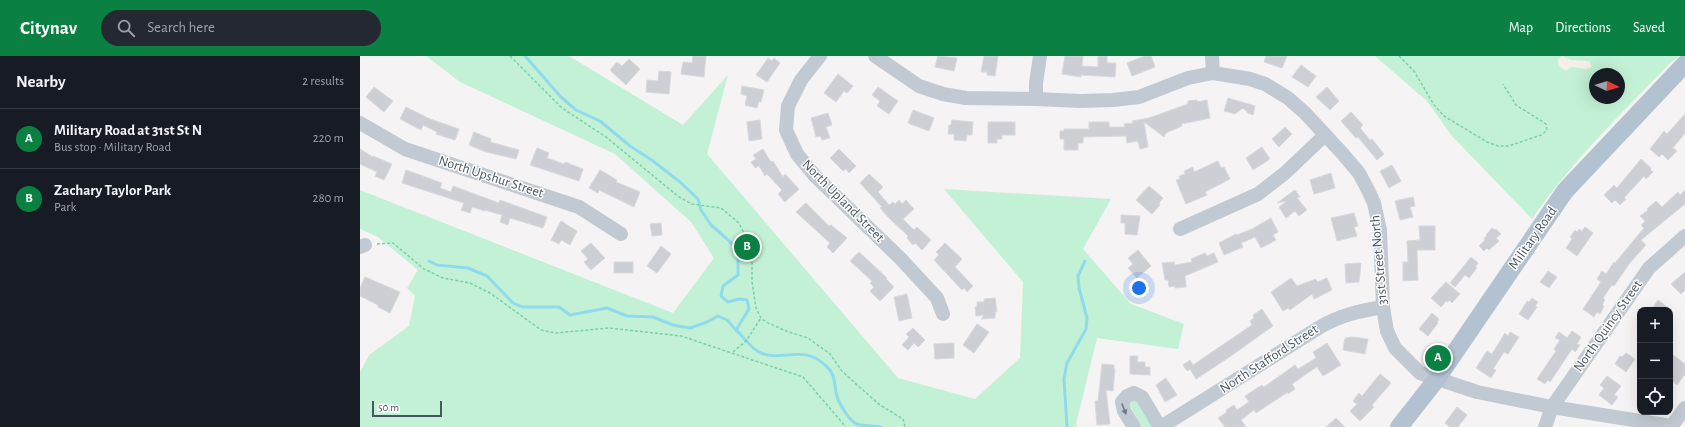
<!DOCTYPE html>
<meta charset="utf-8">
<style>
:root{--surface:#171b24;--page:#242831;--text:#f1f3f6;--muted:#9ea1a6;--line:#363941;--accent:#0b8043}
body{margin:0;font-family:"Alegreya Sans",sans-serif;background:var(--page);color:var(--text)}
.controls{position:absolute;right:12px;bottom:12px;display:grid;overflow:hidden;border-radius:8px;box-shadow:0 4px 16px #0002}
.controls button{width:36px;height:36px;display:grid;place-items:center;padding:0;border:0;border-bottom:1px solid var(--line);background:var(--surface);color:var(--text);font:20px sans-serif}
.compass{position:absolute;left:1229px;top:12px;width:36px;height:36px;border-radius:50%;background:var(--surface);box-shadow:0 4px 16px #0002;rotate:94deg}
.scale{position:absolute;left:12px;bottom:10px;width:70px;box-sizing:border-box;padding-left:4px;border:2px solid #4a5661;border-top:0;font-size:11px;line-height:14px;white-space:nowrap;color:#4a5661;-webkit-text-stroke:3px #fff;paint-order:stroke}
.you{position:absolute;left:779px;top:232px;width:14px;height:14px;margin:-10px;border:3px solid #fff;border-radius:50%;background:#1a73e8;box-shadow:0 0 0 6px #1a73e833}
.badge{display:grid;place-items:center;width:26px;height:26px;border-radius:50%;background:var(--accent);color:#fff;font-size:13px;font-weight:700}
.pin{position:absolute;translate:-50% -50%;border:2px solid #fff;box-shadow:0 1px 4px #0006}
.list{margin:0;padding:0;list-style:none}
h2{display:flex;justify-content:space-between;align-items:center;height:52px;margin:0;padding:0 16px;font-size:17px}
h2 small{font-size:13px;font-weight:400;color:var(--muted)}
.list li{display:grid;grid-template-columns:26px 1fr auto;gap:12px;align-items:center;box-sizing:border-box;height:60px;padding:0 16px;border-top:1px solid var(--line)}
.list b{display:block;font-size:15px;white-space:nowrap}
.list p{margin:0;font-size:13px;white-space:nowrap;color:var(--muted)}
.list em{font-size:13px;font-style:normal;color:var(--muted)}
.icon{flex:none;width:22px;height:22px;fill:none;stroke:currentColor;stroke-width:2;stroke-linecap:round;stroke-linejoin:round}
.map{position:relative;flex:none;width:1325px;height:371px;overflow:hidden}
header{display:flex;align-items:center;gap:24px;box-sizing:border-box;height:56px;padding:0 20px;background:var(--accent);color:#fff}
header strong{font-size:19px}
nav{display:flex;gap:22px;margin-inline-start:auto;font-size:14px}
.search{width:280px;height:36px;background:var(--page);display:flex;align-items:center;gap:10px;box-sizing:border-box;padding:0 14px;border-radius:22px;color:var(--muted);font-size:15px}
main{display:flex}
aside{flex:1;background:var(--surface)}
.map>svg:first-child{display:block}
.green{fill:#c3f1d5;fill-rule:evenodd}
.sand{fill:#f5f0e5}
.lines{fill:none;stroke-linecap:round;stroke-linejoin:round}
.stream{stroke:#90daee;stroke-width:3}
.building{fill:#cdcfd5;stroke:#d7d9de}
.path{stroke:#7ad0a6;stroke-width:1.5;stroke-dasharray:3 2;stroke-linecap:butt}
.minor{stroke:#c1cad2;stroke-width:14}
.major{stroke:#b3c2d1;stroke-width:18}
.oneway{fill:#6e7983}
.labels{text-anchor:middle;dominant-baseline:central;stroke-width:3;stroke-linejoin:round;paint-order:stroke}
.street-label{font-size:14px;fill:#4a5661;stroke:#fff}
</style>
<header>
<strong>Citynav</strong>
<div class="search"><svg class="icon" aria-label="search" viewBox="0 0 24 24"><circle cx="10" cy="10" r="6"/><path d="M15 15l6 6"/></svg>Search here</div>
<nav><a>Map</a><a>Directions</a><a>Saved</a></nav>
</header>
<main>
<aside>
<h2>Nearby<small>2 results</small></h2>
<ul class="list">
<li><span class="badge">A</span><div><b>Military Road at 31st St N</b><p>Bus stop · Military Road</p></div><em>220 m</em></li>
<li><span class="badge">B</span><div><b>Zachary Taylor Park</b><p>Park</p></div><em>280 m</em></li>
</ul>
</aside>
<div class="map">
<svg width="1325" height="371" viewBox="0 0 1325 371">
<rect width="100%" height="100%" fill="#f5f3f3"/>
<g class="green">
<polygon points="66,0 209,0 323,69 368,19 347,98 538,322 615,343 660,302 663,226 584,133 751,143 723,193 771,248 824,268 818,293 737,282 716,368 717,371 0,371 0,316 9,299 49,270 55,240 47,232 58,214 18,181 0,173 0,134 313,257 354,202 331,166 255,98 100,26"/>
<path d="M1015,0H1319L1309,8C1262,57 1211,106 1172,163L1092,80L1067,45ZM1235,18H1259V42H1235Z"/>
<polygon points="775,343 794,371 782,371 769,348 770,345"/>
</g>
<path class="sand" d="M1202,0L1211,4L1229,5L1232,11L1226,13L1212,11L1206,15C1201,11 1197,11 1198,4Z"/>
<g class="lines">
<g class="stream">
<path d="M165,0L201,41L216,54L240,65L270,90L293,105L320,126L338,143L341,154L351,169L366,182L378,194V219L363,230L361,240L368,246L379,243L387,244L389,253L376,274C384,281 391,293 401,297C422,306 443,288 465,309C475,317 474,325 476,336C477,345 489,365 497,368C505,371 514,369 521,371"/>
<polyline points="69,205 77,209 108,212 127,220 153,247 162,251 199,251 210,259 247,252 267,260 293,261 313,269 330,272 347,266 358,260 367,264 376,274"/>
<polyline points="707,371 704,323 707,307 726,273 727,262 719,232 718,220 725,205"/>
</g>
</g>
<g class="building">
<polygon points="333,0 346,0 344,21 321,18 323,6 332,7"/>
<polygon points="578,0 597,2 594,15 575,11"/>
<polygon points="624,0 638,0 635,20 627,19 627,16 621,16"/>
<polygon points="705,0 723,0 722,10 738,11 738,0 747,0 747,7 756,7 755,21 721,19 721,21 702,18"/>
<polygon points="785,0 791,0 795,11 772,20 767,7"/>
<polygon points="906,0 927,0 922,12 904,6"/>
<polygon points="408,2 412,5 414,2 420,7 407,26 396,19"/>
<polygon points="269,3 280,13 266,29 250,14 257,6 262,10"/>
<polygon points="941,9 956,20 948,31 932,21"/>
<polygon points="299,15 311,16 309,38 286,36 287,24 298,25"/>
<polygon points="478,18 493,30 487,37 484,35 476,46 464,37"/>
<polygon points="382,30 404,34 401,46 399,45 397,52 385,49 387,40 381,38"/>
<polygon points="14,31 33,45 24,56 6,41"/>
<polygon points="518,31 538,45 529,58 517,50 520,45 512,39"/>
<polygon points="967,31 979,45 970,54 956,41"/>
<polygon points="868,42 895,50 893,59 888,57 883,52 875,58 864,55"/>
<polygon points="837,44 837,46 847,44 850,62 821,68 822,70 806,77 804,81 784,66 788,91 780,93 778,85 767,87 766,80 723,81 723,87 718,87 718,94 704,94 704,83 700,83 700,75 704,75 704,73 729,73 729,66 749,66 749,71 765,71 764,68 773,67 772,65 789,62 828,48 828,45"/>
<polygon points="46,51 70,63 99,73 95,84 76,78 77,76 63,69 61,74 40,63"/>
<polygon points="553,54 574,62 569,75 548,67"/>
<polygon points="991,56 1003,69 1000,72 1010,84 1012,83 1024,98 1017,104 998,81 996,82 981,65"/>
<polygon points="468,57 472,69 466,71 470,82 462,84 460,80 456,81 451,62"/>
<polygon points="1325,58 1325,77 1313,92 1317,95 1308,104 1302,98 1299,101 1290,93 1304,75 1307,78"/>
<polygon points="400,64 402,83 389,85 387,66"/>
<polygon points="592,64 613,66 612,79 607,79 606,85 594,84 594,78 588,78 589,69 591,69"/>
<polygon points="628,66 655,66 655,79 642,79 642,83 637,83 637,87 628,87"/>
<polygon points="925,71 932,78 919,91 912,83"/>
<polygon points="114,76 131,83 130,86 159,94 156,103 126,96 109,89"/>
<polygon points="902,91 910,103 893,114 886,102"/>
<polygon points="177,92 189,97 187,102 204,108 205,106 223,113 219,125 170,109"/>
<polygon points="0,93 13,101 13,100 32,108 24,124 15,120 17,116 0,108"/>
<polygon points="403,93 411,106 413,105 423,121 425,118 439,133 425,146 418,138 422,134 407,118 405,120 399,110 395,112 391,106 396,103 393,99"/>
<polygon points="479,93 496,110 489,117 486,113 483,115 470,102"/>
<polygon points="1281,103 1291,112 1290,113 1293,116 1286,123 1284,120 1264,142 1266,143 1260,149 1255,144 1252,147 1244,139 1254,129 1257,132"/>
<polygon points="858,105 861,112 864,111 870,123 845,136 847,139 826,148 816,124 820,123 819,120 825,118 824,115 833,111 834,116"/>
<polygon points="1032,109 1041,125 1029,132 1020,115"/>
<polygon points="46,114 82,127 80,132 91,136 93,130 139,147 140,144 187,161 183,172 150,162 148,169 140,166 142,159 125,154 125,155 112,151 110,157 101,154 104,147 42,127"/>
<polygon points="240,114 257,124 256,126 280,136 274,151 239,134 238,137 229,132"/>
<polygon points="971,117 975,132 954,138 950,124"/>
<polygon points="509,118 523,131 518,136 529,149 533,146 535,148 539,144 542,148 546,144 554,153 543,163 554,174 557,171 571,184 562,194 555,187 553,189 547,182 548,180 529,162 520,152 522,151 500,127"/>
<polygon points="789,130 803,142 799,147 800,149 792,158 776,144"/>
<polygon points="935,134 940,141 937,142 947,154 939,160 935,155 926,162 919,151 927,145 917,147"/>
<polygon points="1325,134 1325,148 1281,184 1286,189 1269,208 1254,230 1252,229 1243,242 1245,244 1242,249 1244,250 1240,258 1237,256 1234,261 1223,253 1241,226 1237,223 1242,215 1246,218 1254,206 1255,207 1284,172 1281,169 1285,165 1280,160 1288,154 1287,153 1296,145 1302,151 1318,136 1320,139"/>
<polygon points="1053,141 1055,150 1050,151 1053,161 1040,164 1035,145"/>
<polygon points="446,147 469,170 471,169 487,182 473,197 467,191 470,187 436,156"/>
<polygon points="994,157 998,170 994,171 997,180 977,185 971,162"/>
<polygon points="761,159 780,160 777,179 765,178 765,167 761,167"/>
<polygon points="911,162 918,176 913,179 916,184 901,192 895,181 881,187 883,191 864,199 859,187 876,178 877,179 892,173"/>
<polygon points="201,165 217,175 210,189 201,184 199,188 191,184"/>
<polygon points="301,167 302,179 292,180 290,168"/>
<polygon points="1059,170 1075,170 1075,194 1057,194 1058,224 1043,225 1043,206 1048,206 1047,185 1060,184"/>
<polygon points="1225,171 1233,177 1217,200 1206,192 1212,183 1210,181 1215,174 1217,176 1219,173 1222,175"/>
<polygon points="1132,172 1135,174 1136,173 1141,178 1136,182 1139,185 1129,194 1127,192 1124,195 1119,190 1125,184 1124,182 1127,180 1126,179"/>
<polygon points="231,187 245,202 231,214 224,206 228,203 221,195"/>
<polygon points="585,187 602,203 595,211 613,230 607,236 604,232 602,234 574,204 579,199 576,196"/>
<polygon points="301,190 311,198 297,217 287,210"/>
<polygon points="778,194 791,210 777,222 768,212 773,208 768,202"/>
<polygon points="499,196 527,222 526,223 534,231 520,245 510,235 514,231 510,227 512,225 490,205"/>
<polygon points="845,197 847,200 854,197 858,206 825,220 826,231 815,232 815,230 809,231 808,224 805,224 802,207 814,206 815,209 832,206 831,203"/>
<polygon points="1111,201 1118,207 1115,211 1117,212 1109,222 1105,219 1095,231 1090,227"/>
<rect x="254" y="206" width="19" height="11"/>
<polygon points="1001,207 999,226 986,227 985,208"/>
<polygon points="1188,215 1197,221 1189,232 1180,226"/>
<polygon points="1325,216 1325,234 1321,238 1311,228"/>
<polygon points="5,221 40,236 30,257 18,251 18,249 0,240 0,232"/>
<polygon points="931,222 937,230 956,223 957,226 967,222 972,234 954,243 952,238 930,254 928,252 923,255 911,236"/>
<polygon points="1086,226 1100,238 1092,247 1089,244 1088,246 1086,245 1081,251 1071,242"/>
<polygon points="547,238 552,262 539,265 534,241"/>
<polygon points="635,242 637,256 635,256 635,262 621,263 624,259 616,260 615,251 617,251 617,246 624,246 624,243"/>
<polygon points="1172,242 1178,246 1175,250 1177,251 1168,264 1159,258 1167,245 1169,246"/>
<polygon points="1298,244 1311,254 1291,254"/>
<polygon points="902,253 913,270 868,302 836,323 830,313 827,315 823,309 830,304 833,309 889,271 892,269 890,265 894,262 893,259"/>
<polygon points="1072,257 1079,263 1077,266 1078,267 1068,280 1059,273"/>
<polygon points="617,268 629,276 614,297 603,289"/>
<polygon points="553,272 565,284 558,291 554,287 548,294 542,289 549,281 546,278"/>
<polygon points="1212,275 1221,281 1217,288 1220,289 1215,296 1212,293 1190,326 1188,324 1185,328 1177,323 1196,295 1194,293 1200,284 1195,282 1199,276 1207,282"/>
<polygon points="1150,276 1159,281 1148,298 1144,296 1133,313 1136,314 1131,322 1116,312 1127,295 1132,298 1145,277 1148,280"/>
<polygon points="992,281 1008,283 1005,298 983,294 985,282"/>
<polygon points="594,287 594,302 575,303 574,288"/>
<polygon points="967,287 981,309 963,320 957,311 949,316 932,328 935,333 928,338 928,336 896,357 894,354 881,364 886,371 865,371 858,362 867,356 866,354 874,349 877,354 889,346 885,340 902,329 904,331 935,309 938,313 956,302 953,296"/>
<polygon points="1266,297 1275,303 1266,316 1255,308 1260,300 1262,301"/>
<polygon points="1313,299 1325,308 1325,318 1317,329 1310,323 1310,303"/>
<polygon points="770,300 778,300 777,306 785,306 785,311 790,311 790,319 770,318"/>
<polygon points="742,308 754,309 754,313 755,313 753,335 746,334 750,368 737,369 735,345 738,345"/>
<polygon points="1020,318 1031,327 1012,349 1014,351 1000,365 990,355 997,348 993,345 999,337 1002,340"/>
<polygon points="1247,320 1261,330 1254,339 1258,341 1252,349 1239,339 1244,332 1240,329"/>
<polygon points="806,322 817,339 805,346 796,329"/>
<polygon points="1097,351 1107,359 1098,371 1090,371 1085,367"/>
<polygon points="976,362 985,371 966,371"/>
</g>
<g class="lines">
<g class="path">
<polyline points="150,0 202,52 246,81 319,141 332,148 361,152 379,167 392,193 392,226 396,252 401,262 406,266 426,275 448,282 470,298 482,315 497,329 520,349 543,363 545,371"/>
<path d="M1039,0L1054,15L1074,49L1084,60L1127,86L1138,90H1149L1181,79C1186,76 1188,73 1186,68L1156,49L1143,28"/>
<polyline points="17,188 33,187 64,213 83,222 110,227 130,237 181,274 196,277 249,272 321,280 443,321 486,371"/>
<polyline points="373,296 386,285 401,262"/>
</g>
<g class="minor">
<polyline points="460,0 441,24 428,50 426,74 437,98 455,120 540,202 577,242 583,258"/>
<polyline points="515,0 559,30 583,38 606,42 676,43 721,45 753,44 779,41 828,22 853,17 890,23 905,28 928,42 945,57 982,97 999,117 1008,134 1014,147 1020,174 1023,251 1027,275 1035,292 1060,317 1117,336 1192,351 1311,370"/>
<polyline points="852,0 853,17"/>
<polyline points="676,43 676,27 680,0"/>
<polyline points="0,67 45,93 219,151 261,178"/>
<polyline points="820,173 898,138 925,117 965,79"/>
<polyline points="0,191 5,189"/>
<polyline points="774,371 764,355 762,346 767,340 774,337 782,341 800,371"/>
<path d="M801,371L960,271C981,259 999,255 1023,251"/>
<polyline points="1185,371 1192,351 1289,212 1325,180"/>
<polyline points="1311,371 1325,352"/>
</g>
<polyline class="major" points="1039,371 1076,324 1205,135 1325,8"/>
</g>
<defs><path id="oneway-solid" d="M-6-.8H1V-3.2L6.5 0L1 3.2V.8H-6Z"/></defs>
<use class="oneway" href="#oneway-solid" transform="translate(764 353) rotate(69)"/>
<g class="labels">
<g class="street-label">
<text transform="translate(131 121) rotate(18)">North Upshur Street</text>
<text transform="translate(483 145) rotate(45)">North Upland Street</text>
<text transform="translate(1173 182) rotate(-55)">Military Road</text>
<text transform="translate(1019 204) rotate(-95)">31st Street North</text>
<text transform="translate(1248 270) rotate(-55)">North Quincy Street</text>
<text transform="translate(909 303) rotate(-33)">North Stafford Street</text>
</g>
</g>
</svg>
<div class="controls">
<button>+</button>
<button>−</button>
<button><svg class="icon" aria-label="locate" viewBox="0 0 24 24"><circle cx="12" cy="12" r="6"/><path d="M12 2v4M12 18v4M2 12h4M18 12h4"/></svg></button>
</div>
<svg class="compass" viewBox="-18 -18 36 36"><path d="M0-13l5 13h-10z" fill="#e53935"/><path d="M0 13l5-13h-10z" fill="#9ea1a6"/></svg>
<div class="scale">50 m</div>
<div class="you"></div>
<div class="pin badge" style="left:1078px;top:302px">A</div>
<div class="pin badge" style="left:387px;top:191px">B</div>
</div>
</main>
